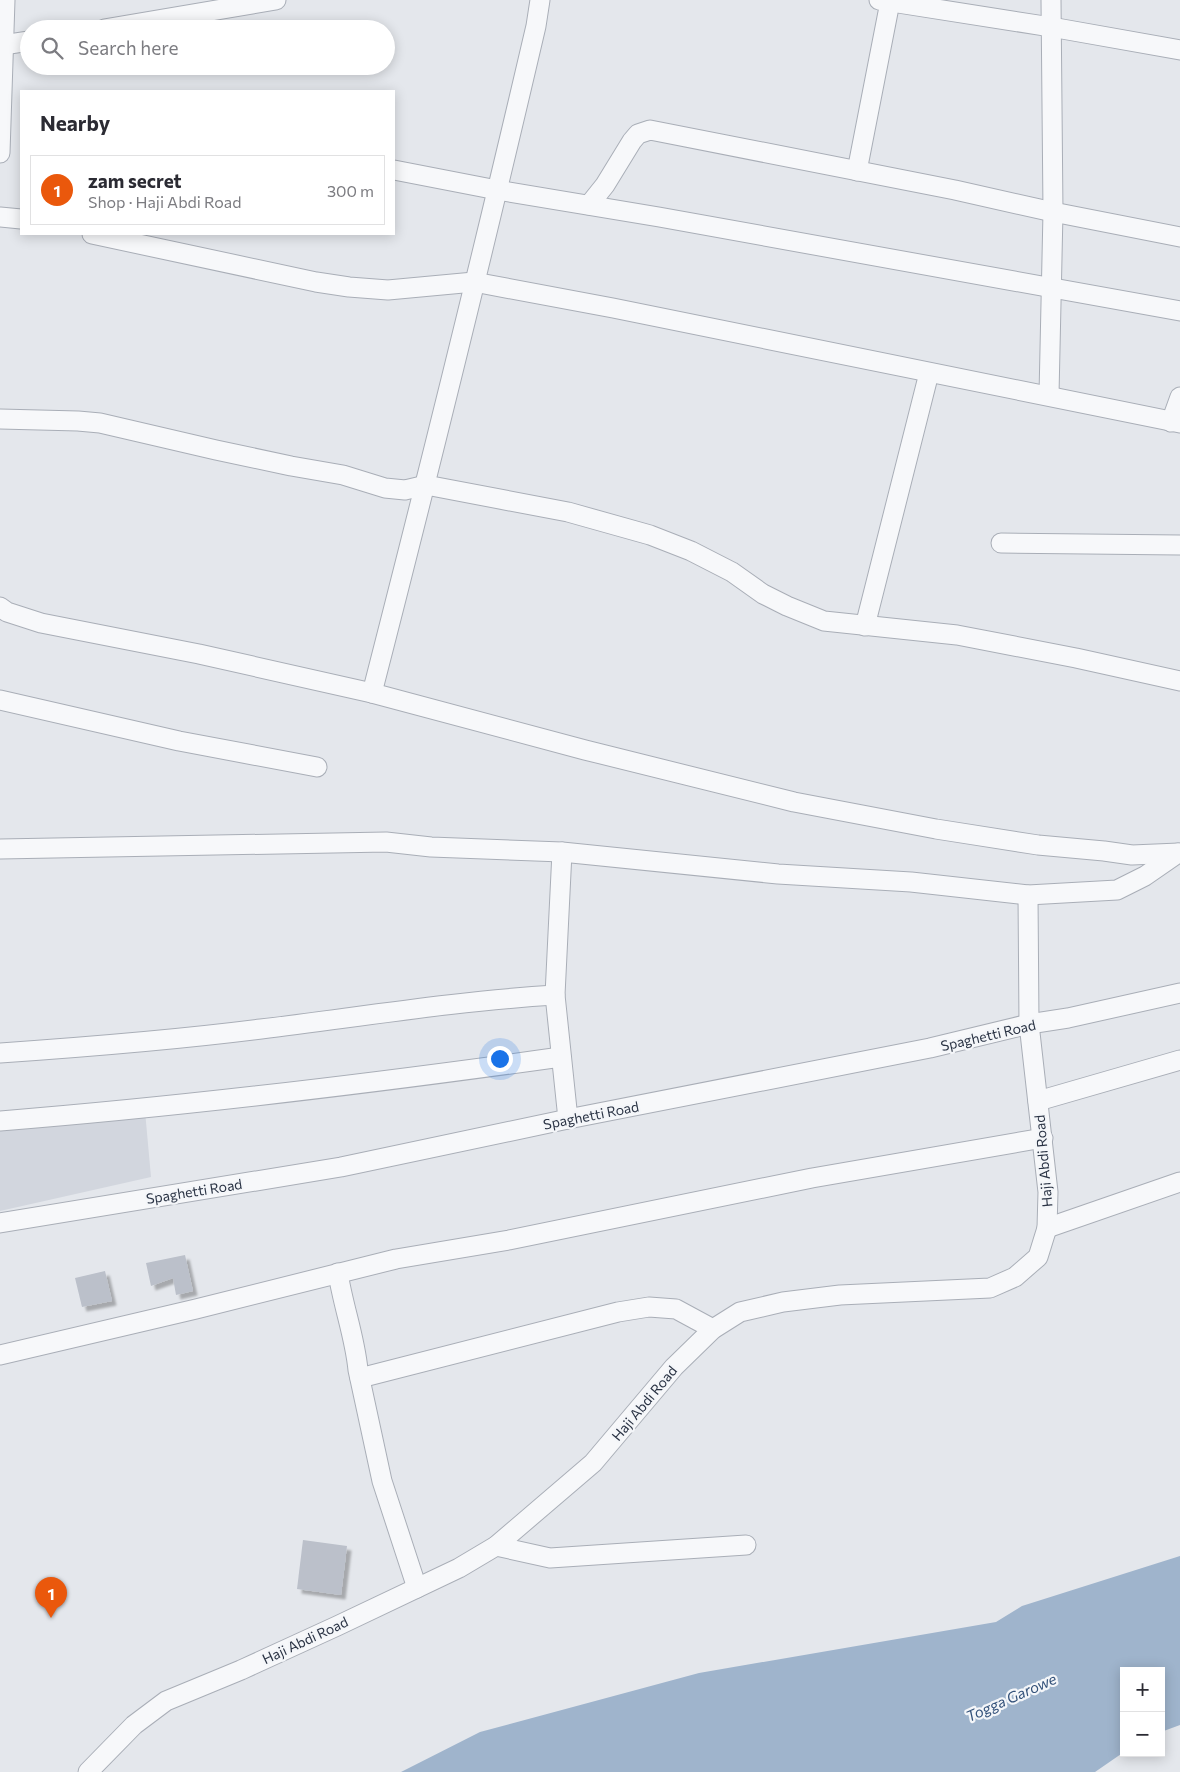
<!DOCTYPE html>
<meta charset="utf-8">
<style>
:root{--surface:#fff;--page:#f7f7f7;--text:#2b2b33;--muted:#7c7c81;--line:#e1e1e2;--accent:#ea580c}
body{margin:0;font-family:Commissioner,sans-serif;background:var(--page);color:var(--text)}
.controls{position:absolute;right:15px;bottom:15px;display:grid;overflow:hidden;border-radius:0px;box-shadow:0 2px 12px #0003}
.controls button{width:45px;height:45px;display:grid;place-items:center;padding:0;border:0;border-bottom:1px solid var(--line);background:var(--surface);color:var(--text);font:25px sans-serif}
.you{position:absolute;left:499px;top:1058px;width:18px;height:18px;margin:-12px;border:4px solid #fff;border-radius:50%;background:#1a73e8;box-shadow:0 0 0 8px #1a73e833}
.badge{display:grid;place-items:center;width:32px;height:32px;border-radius:50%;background:var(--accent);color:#fff;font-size:16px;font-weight:700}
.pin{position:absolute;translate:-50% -41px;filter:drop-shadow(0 1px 2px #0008)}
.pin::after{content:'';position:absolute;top:26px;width:18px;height:15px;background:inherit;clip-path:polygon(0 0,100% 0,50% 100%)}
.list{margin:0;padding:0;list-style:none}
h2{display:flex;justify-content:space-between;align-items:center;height:65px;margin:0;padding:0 20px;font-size:21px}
h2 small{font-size:16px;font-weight:400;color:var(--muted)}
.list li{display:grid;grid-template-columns:32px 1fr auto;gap:15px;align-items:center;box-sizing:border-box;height:70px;margin:0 10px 10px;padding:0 10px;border:1px solid var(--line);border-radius:0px}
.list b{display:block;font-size:19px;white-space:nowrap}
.list p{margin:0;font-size:16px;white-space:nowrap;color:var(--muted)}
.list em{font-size:16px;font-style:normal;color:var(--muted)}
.icon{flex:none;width:28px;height:28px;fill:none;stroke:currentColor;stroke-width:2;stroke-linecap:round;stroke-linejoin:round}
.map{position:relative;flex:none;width:1180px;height:1772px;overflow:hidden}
.search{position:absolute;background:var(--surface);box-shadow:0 2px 12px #0003;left:20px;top:20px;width:375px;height:55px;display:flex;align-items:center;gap:12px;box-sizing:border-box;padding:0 18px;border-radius:28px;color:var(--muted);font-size:19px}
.panel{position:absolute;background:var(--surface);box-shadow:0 2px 12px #0003;left:20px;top:90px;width:375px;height:145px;border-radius:0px}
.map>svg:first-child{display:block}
.built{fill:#d2d6de}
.water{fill:#9fb4cc}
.building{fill:#bbc0ca;filter:url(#shadow)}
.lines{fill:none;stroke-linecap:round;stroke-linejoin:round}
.minor-casing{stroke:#a9aeb7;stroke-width:21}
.minor{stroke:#f7f8fa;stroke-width:19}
.labels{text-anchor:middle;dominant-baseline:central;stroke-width:4.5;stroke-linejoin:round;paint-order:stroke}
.street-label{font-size:14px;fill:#2b3445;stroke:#f4f6f9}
.water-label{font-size:15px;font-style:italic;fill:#34527a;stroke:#f4f6f9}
</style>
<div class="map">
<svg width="1180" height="1772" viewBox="0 0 1180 1772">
<defs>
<filter id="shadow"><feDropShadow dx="4.5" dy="4.5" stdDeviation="1" flood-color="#0004"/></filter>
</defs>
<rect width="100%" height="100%" fill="#e4e7ec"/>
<polygon class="built" points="145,1111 151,1177 0,1211 0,1125"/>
<polygon class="water" points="1180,1556 1180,1725 1161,1732 1161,1671 1124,1671 1124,1752 1095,1772 401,1772 480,1732 699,1673 996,1622 1022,1606"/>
<g class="building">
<polygon points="185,1255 193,1291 176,1295 173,1278 151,1286 146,1263"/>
<polygon points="105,1271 112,1301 82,1307 75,1278"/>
<polygon points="303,1540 347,1546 341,1595 297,1589"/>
</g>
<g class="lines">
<g class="minor-casing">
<g id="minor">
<polyline points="879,0 1051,27 1180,50"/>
<polyline points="104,29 276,0"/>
<polyline points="3,45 29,41"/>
<polyline points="0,153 5,0"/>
<polyline points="394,170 497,190 659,217 1180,311"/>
<polyline points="857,171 890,2"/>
<polyline points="589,205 605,185 632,141 638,134 650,130 955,190 1053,212 1180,237"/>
<polyline points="0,217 21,219"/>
<polyline points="92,234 316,282 349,287 388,290 474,282 613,308 1180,423"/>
<polyline points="1049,395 1053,212 1051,0"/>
<polyline points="0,419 78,421 100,423 216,450 291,466 343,475 385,488 405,490 426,485 568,512 650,535 691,551 732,572 763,594 787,606 824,621 957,635 1076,658 1180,681"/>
<polyline points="1171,422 1180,397"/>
<polyline points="1001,543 1180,545"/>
<polyline points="0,607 7,612 41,623 199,654 372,693 585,750 794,802 936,829 1038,845 1104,851 1132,855 1179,853"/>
<polyline points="865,626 929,373"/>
<path d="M372,693C429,471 484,249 536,26L540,0"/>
<polyline points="0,700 179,741 317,767"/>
<polyline points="0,849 386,842 431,847 562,852 778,874 911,882 1028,895 1117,890 1145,876 1178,853"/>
<polyline points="562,852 555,995 568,1119"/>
<path d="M0,1053C87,1047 175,1040 261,1029C359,1017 457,1001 555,995"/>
<polyline points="1038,1101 1180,1060"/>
<path d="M0,1121C188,1106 375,1083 561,1057"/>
<polyline points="0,1223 341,1167 568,1119 930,1048 1029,1024 1068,1018 1180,993"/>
<polyline points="1047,1228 1180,1182"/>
<path d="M338,1273C343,1306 355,1337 358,1370L382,1481L417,1588"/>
<polyline points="0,1355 196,1309 396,1259 509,1240 812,1178 1043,1138"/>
<polyline points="360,1378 618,1312 649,1307 676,1309 713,1329"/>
<polyline points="496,1546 550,1558 746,1545"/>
<polyline points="88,1772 134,1725 166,1701 241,1670 337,1626 459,1568 496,1546 593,1463 674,1367 713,1329 740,1312 783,1302 840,1295 990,1288 1015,1277 1038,1257 1047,1228 1048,1192 1029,1024 1028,895"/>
</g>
</g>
<use href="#minor" class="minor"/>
</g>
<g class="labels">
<g class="street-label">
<text transform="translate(988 1035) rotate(-13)">Spaghetti Road</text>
<text transform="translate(591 1115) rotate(-11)">Spaghetti Road</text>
<text transform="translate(1043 1161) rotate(-95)">Haji Abdi Road</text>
<text transform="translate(194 1191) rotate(-9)">Spaghetti Road</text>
<text transform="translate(644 1403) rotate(-50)">Haji Abdi Road</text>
<text transform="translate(305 1640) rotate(-25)">Haji Abdi Road</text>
</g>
<g class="water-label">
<text transform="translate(1011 1697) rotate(-24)">Togga Garowe</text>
</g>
</g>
</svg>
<div class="controls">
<button>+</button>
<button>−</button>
</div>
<div class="you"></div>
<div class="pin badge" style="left:51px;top:1618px">1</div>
<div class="search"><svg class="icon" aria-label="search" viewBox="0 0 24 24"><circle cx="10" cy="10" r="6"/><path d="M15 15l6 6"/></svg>Search here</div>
<section class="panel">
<h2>Nearby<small></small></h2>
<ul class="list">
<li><span class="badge">1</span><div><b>zam secret</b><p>Shop · Haji Abdi Road</p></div><em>300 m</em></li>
</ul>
</section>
</div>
